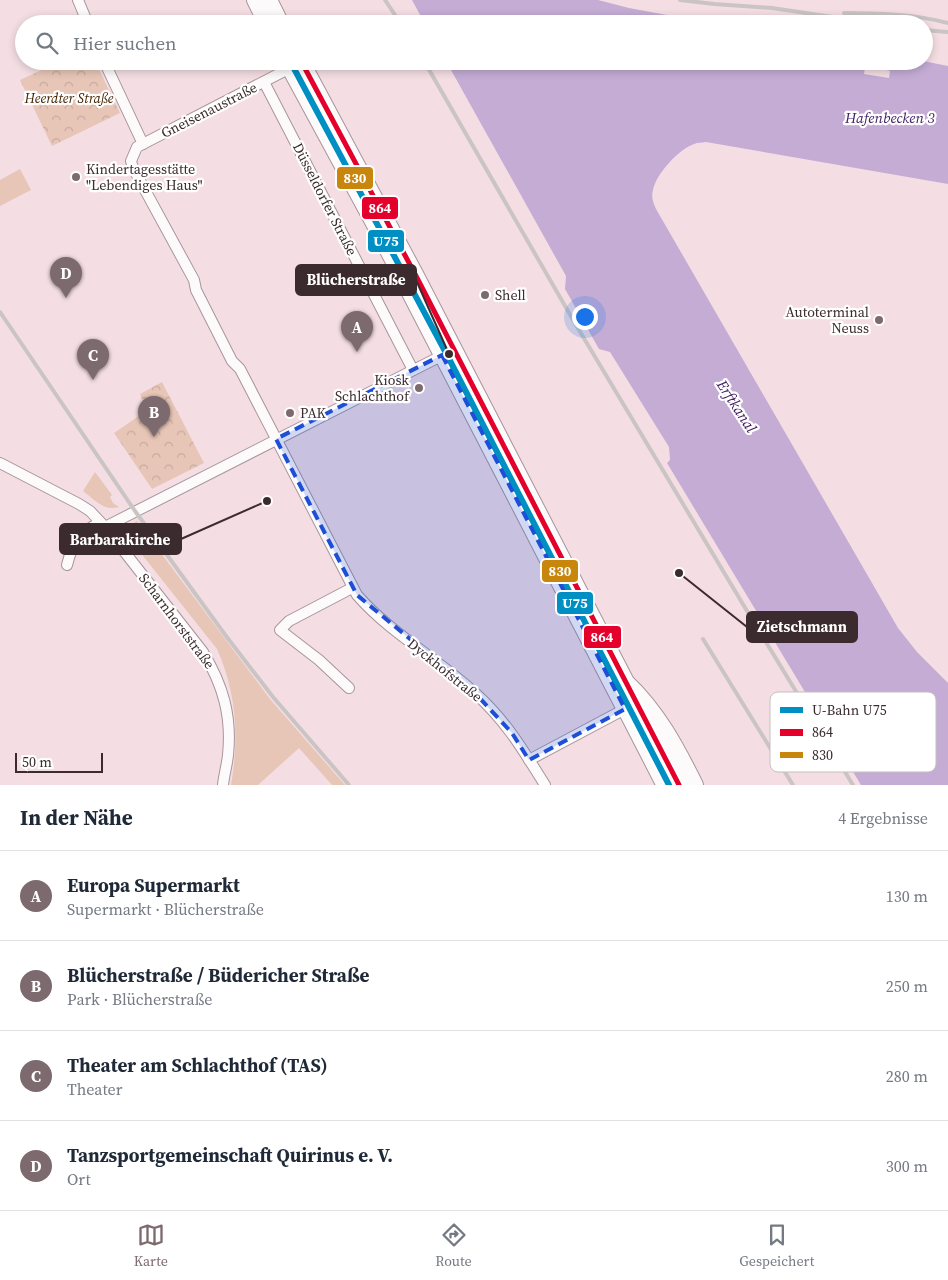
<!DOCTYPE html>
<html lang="de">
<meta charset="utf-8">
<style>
:root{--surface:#fff;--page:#f6f6f7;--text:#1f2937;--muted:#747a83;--line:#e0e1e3;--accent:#7c6a6e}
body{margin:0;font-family:"Source Serif 4",serif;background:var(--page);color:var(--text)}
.scale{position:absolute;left:15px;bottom:12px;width:88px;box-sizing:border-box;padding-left:5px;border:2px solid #3b2b2f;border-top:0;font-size:14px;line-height:18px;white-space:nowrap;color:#3b2b2f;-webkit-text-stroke:4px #fff;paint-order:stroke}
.you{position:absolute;left:584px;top:316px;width:18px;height:18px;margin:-12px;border:4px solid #fff;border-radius:50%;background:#1a73e8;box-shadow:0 0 0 8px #1a73e833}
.badge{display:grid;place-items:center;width:32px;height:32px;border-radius:50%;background:var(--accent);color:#fff;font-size:16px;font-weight:700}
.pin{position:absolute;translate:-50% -41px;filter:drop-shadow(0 1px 2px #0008)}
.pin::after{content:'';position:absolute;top:26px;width:18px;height:15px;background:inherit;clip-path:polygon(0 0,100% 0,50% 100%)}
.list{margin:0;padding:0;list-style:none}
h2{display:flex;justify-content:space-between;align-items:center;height:65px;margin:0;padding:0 20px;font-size:21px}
h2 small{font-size:16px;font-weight:400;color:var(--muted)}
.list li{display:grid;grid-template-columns:32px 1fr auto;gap:15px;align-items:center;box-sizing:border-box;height:90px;padding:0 20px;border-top:1px solid var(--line)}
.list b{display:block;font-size:19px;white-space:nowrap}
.list p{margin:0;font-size:16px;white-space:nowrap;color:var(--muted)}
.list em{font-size:16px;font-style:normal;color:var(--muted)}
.icon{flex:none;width:28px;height:28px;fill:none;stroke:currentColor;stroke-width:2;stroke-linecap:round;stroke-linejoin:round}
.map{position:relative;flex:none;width:948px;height:785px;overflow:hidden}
.search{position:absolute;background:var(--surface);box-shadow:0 2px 8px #0003;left:15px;right:15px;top:15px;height:55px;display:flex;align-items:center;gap:12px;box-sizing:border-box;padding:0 18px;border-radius:28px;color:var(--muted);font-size:19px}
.sheet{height:425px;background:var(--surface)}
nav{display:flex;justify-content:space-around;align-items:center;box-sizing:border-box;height:70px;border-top:1px solid var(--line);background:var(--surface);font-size:14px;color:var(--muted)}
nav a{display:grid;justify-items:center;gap:2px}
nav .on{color:var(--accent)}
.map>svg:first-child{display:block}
.grass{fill:#e7c6b7}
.park{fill:url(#park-crowns)}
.water{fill:#c4acd5}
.pier{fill:#f4dee3}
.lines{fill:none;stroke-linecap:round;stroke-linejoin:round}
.street-casing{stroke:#a6959a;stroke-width:12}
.secondary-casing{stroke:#a6959a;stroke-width:17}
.primary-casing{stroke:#a6959a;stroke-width:18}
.street{stroke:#fdfafb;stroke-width:10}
.secondary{stroke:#fdfafb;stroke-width:15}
.primary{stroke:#fdfafb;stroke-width:16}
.rail{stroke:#cac4c5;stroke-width:4}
.bus-1-casing{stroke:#fff;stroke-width:9}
.bus-2-casing{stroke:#fff;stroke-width:9}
.bus-1{stroke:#e4002b;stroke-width:5}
.bus-2{stroke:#c8870c;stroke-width:5}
.metro-1-casing{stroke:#fff;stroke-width:10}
.metro-1{stroke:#008fc2;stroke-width:6}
.marked{fill:#1d4ed8;fill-opacity:0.2;stroke:#1d4ed8;stroke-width:4;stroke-dasharray:10 6;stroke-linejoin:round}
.poi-dot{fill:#7c6a6e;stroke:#fff;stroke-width:2}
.labels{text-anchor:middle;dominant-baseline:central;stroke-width:4.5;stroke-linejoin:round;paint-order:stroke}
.park-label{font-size:14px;font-style:italic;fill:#452301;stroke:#fff}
.street-label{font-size:14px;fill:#3b2b2f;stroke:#fff}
.poi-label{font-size:14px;fill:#3b2b2f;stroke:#fff;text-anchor:start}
.water-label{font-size:15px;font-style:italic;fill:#432063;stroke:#fff}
.key{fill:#fff;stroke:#c4bfc1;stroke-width:1}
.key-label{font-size:14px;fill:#3b2b2f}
.leader{fill:none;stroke:#3b2b2f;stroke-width:2}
.callout-dot{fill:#3b2b2f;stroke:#fff;stroke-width:2}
.callout{fill:#3b2b2f;stroke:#3b2b2f;stroke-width:2}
.callout-label{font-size:15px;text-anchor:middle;font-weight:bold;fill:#fff}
.line-badge{stroke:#fff;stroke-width:2}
.badge-label{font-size:14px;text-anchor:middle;font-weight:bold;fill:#fff}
</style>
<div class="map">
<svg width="948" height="785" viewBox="0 0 948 785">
<defs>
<pattern id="park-crowns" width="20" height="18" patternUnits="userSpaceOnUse" patternTransform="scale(1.25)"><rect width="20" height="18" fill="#e7c6b7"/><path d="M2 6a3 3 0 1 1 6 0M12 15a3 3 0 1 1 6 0" fill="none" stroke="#c7aa9e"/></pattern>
</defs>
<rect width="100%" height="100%" fill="#f4dee3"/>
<g class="grass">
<polygon points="20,169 31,190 0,206 0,180"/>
<path d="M95,472L112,495L110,497L113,503L119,507C104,512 94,499 83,491Z"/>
<path d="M137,521L270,699L345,785H332L299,748L258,785H231C239,738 237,694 217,649L128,537C128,529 129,525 137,521Z"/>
</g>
<g class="park">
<polygon points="61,61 95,61 120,113 52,146 20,80"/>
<polygon points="162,382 204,463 152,489 114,433 146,411 140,394"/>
</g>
<g class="water">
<polygon points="412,0 598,0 629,8 716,24 425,24"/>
<path d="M446,61H923L948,66V184L706,142C702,143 698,142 694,144C679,149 656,174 653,190C651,197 653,202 656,209L898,628L917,652L948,683V785H861L667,463L670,460L669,447L610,352L599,349L565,289L566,276Z"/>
</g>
<polygon class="pier" points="878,61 884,61 883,69 890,71 889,78 864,74 865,67 877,69"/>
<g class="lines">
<g class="street-casing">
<g id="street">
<polyline points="78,0 88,24"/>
<polyline points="104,61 143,144"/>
<path d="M294,66L137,147L131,161L133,168L194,280L196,290L232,361L240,369L357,595C390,633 438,659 475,693C507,722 523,750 545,785"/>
<polyline points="264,82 413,370"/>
<path d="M0,463L79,504L90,511L105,527L203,652C223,685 232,716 228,755C227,765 224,775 223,785"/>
<polyline points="105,527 447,353"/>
<path d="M67,565C73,541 79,534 100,522"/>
<polyline points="349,688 319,660 280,630 289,621 352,588"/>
<polyline points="529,760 625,709"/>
</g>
</g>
<g class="secondary-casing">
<g id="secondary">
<polyline points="630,691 679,785"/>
<polyline points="625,709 664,785"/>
</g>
</g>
<g class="primary-casing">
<g id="primary">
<polyline points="255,0 267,24"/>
<polyline points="269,0 281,24"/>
<polyline points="286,61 377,229 625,709"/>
<path d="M301,61L415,274L626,682C657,711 676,747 695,785"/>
</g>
</g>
<use href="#street" class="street"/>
<use href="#secondary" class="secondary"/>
<use href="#primary" class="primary"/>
<g class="rail">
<polyline points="385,0 401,24"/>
<polyline points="680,0 714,4 772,8 880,24"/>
<path d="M844,13C879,13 914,14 948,23"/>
<polyline points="924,30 948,32"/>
<polyline points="424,61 576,325 747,611 853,785"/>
<polyline points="0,312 135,511 226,636 273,697 349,785"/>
<polyline points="703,639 793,785"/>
</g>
<g class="bus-1-casing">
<polyline id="bus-1" points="301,61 415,274 679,785"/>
</g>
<g class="bus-2-casing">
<polyline id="bus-2" points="294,65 408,277 671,785"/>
</g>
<use href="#bus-1" class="bus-1"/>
<use href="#bus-2" class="bus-2"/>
<g class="metro-1-casing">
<polyline id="metro-1" points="290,61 446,353 669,785"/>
</g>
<use href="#metro-1" class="metro-1"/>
</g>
<path class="marked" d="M442,355L625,709L529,760L512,733L474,692L357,595L276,439Z"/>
<g class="poi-dot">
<circle cx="76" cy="177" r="5"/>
<circle cx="485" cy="295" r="5"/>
<circle cx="879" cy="320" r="5"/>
<circle cx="419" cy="388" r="5"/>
<circle cx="290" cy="413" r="5"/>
</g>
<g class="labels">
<g class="park-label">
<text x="69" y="98">Heerdter Straße</text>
</g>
<g class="street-label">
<text transform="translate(209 110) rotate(-27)">Gneisenaustraße</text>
<text transform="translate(325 199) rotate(63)">Düsseldorfer Straße</text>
<text transform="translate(177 621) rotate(53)">Scharnhorststraße</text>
<text transform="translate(445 670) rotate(39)">Dyckhofstraße</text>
</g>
<g class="poi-label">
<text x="86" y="169">Kindertagesstätte<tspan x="86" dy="16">"Lebendiges Haus"</tspan></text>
<text x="495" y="295">Shell</text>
<text x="869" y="312" text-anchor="end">Autoterminal<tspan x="869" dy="16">Neuss</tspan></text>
<text x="409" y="380" text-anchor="end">Kiosk<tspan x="409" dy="16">Schlachthof</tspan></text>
<text x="300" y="413">PAK</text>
</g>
<g class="water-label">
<text x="890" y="117">Hafenbecken 3</text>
<text transform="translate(737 406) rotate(57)">Erftkanal</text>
</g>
</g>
<rect x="770" y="692" width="166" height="80" rx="8" class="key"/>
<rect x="780" y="707" width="23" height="6" fill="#008fc2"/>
<rect x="780" y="729" width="23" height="7" fill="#e4002b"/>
<rect x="780" y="752" width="23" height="6" fill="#c8870c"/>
<g class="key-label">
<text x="812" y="715">U-Bahn U75</text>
<text x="812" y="737">864</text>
<text x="812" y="760">830</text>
</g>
<path class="leader" d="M449 354L416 280M267 501L181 539M679 573L747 627"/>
<g class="callout-dot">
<circle cx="449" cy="354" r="5"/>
<circle cx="267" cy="501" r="5"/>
<circle cx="679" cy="573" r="5"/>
</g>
<g class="callout">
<rect x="296" y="265" width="120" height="30" rx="5"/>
<rect x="60" y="524" width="121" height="30" rx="5"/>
<rect x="747" y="612" width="110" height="30" rx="5"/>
</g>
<g class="callout-label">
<text x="356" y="285">Blücherstraße</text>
<text x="120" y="545">Barbarakirche</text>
<text x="802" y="632">Zietschmann</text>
</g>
<g class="line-badge">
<rect x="336" y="166" width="38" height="24" rx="5" fill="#c8870c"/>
<rect x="361" y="196" width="38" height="24" rx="5" fill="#e4002b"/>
<rect x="367" y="229" width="38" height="24" rx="5" fill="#008fc2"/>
<rect x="541" y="559" width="38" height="24" rx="5" fill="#c8870c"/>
<rect x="556" y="591" width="38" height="24" rx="5" fill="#008fc2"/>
<rect x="583" y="625" width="39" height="24" rx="5" fill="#e4002b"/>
</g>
<g class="badge-label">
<text x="355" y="183">830</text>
<text x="380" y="213">864</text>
<text x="386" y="246">U75</text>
<text x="560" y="576">830</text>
<text x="575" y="608">U75</text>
<text x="602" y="642">864</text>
</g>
</svg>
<div class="scale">50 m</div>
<div class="you"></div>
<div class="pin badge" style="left:357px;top:352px">A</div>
<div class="pin badge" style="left:154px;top:437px">B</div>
<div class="pin badge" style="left:93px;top:380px">C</div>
<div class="pin badge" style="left:66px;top:298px">D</div>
<div class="search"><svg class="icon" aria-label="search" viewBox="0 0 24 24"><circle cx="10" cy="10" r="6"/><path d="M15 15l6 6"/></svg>Hier suchen</div>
</div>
<section class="sheet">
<h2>In der Nähe<small>4 Ergebnisse</small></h2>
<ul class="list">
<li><span class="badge">A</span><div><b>Europa Supermarkt</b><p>Supermarkt · Blücherstraße</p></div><em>130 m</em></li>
<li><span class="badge">B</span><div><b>Blücherstraße / Büdericher Straße</b><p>Park · Blücherstraße</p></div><em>250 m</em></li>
<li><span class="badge">C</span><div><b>Theater am Schlachthof (TAS)</b><p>Theater</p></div><em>280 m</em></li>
<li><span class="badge">D</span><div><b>Tanzsportgemeinschaft Quirinus e. V.</b><p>Ort</p></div><em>300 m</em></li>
</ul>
</section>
<nav>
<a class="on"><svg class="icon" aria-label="map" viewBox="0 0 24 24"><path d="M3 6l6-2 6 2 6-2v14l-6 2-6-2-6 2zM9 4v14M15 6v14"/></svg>Karte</a>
<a><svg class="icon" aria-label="directions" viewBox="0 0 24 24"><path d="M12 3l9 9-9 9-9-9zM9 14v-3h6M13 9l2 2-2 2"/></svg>Route</a>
<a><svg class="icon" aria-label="saved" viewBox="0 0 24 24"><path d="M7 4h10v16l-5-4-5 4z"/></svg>Gespeichert</a>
</nav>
